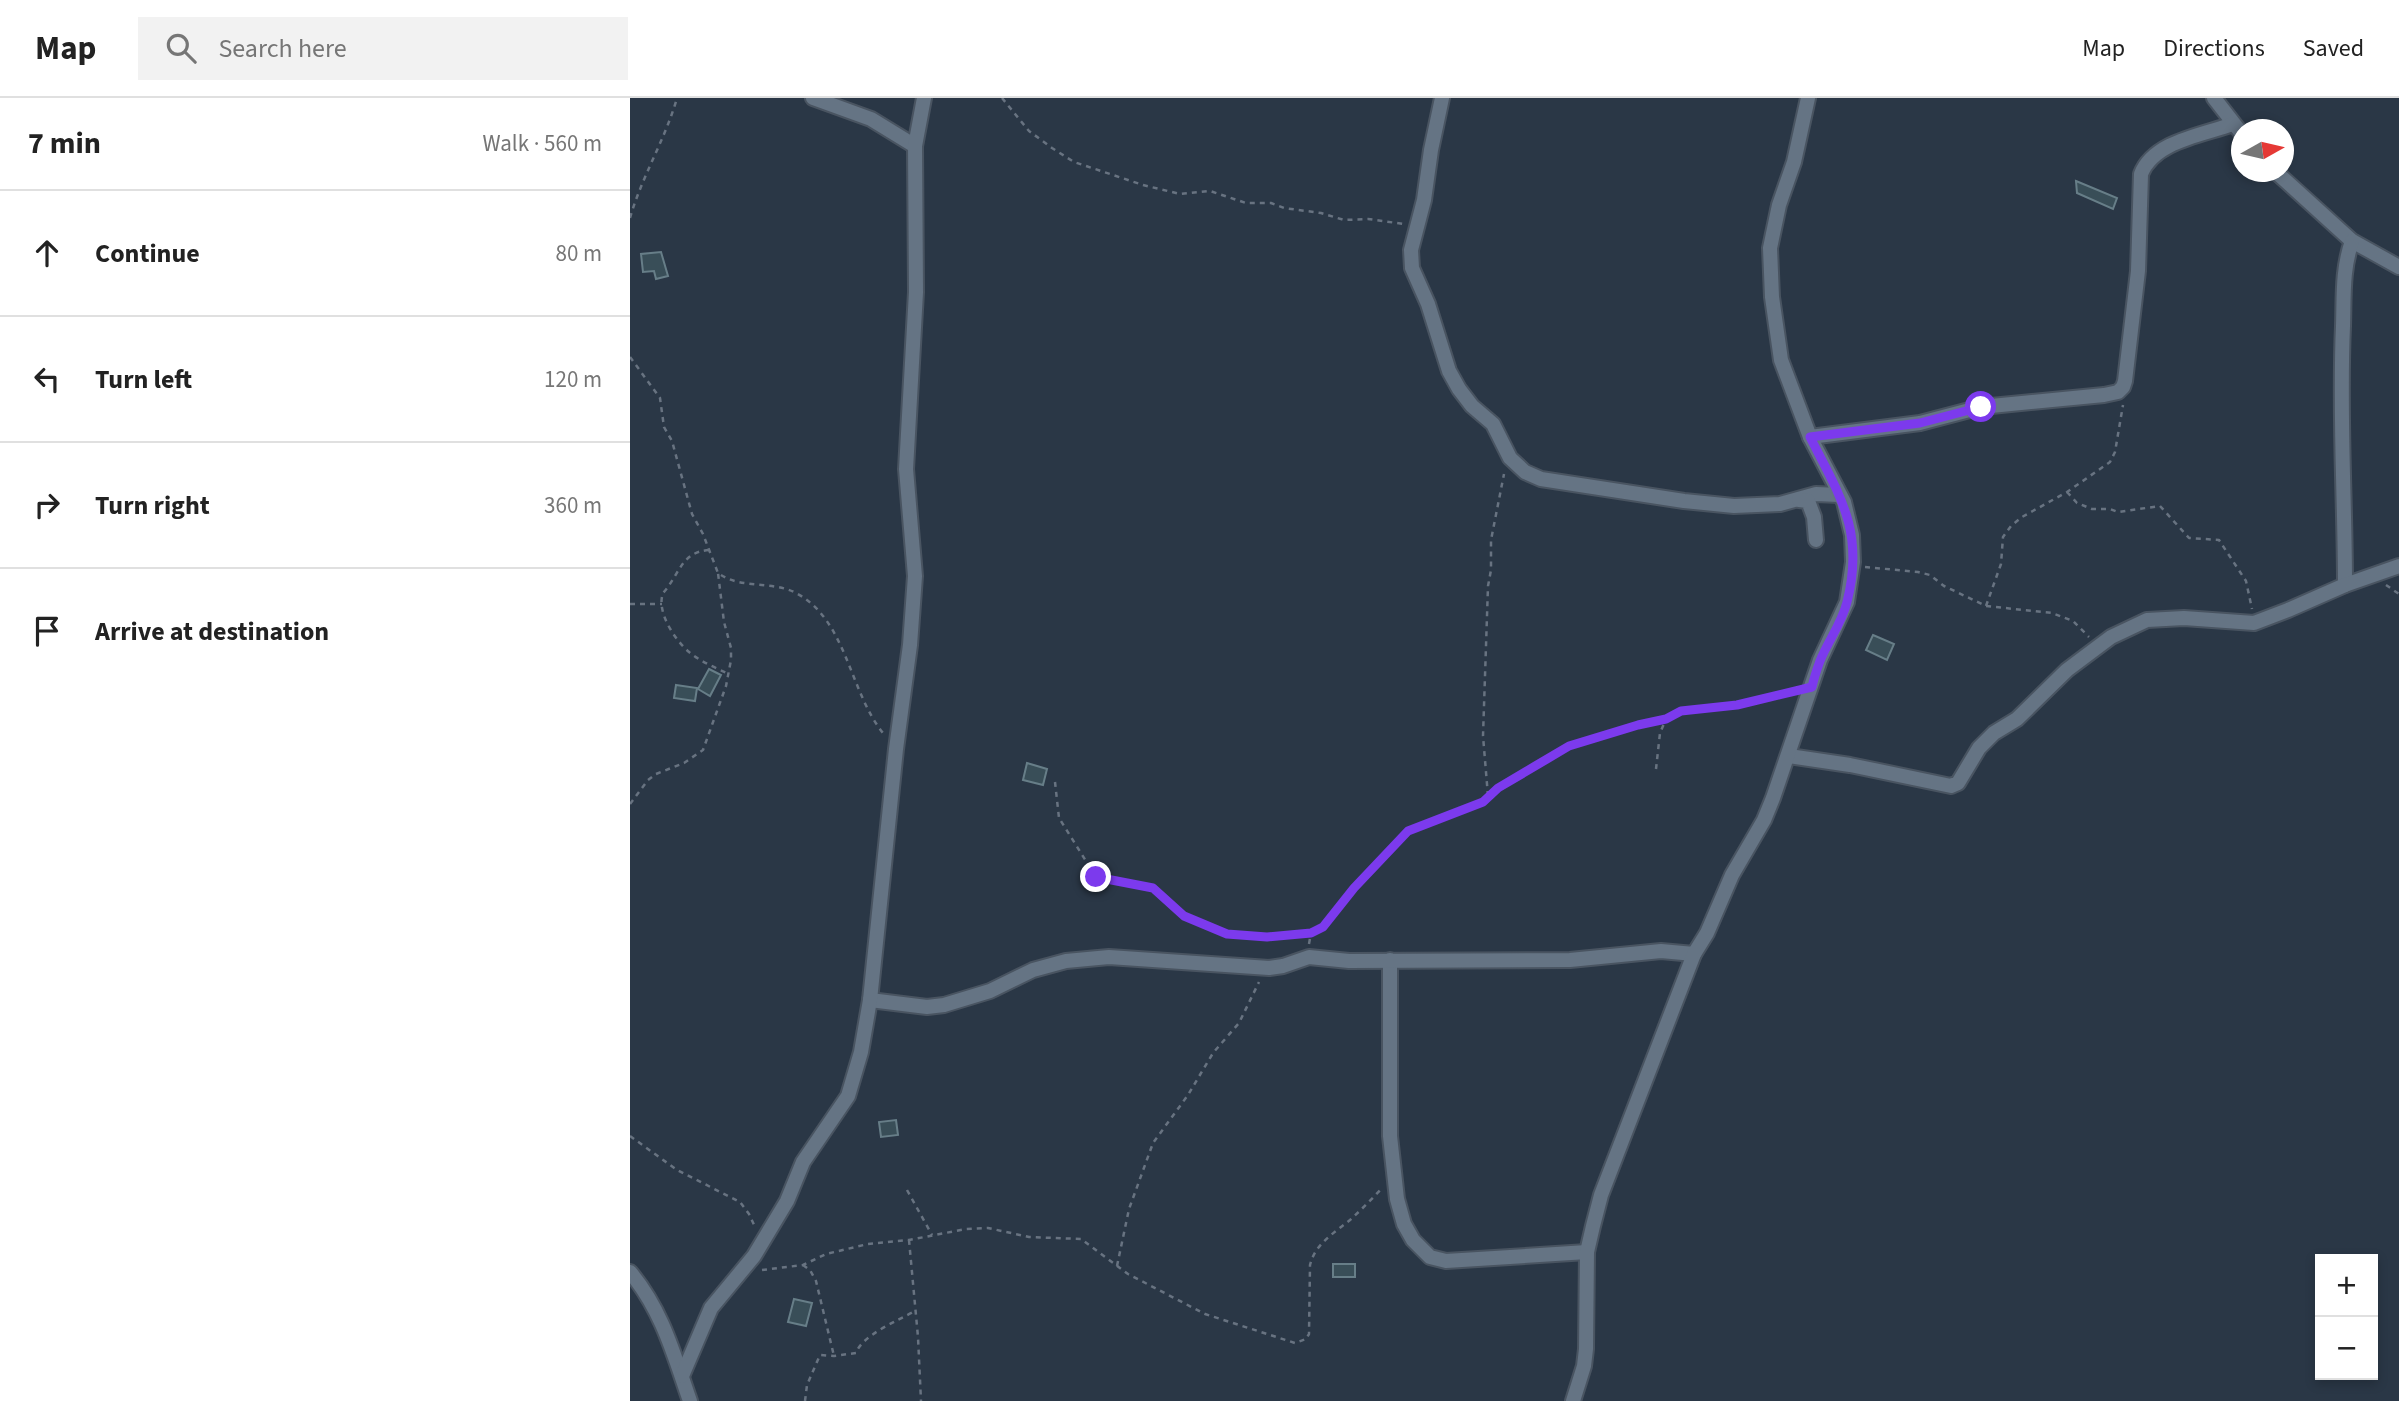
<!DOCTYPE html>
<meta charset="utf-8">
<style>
:root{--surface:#fff;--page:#f2f2f2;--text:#222;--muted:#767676;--line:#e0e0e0}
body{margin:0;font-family:"Source Sans 3",sans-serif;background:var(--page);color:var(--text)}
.controls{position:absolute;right:21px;bottom:21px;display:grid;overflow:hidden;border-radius:0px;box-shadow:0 4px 10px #0003}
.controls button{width:63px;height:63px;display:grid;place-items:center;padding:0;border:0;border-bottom:2px solid var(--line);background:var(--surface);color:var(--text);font:35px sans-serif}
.compass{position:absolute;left:1601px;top:21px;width:63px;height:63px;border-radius:50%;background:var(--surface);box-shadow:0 4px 10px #0003;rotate:82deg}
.stop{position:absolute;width:21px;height:21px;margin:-16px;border:5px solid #7c3aed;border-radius:50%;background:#fff}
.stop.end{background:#7c3aed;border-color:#fff;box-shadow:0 2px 7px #0008}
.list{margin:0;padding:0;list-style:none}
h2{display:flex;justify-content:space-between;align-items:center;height:91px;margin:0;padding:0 28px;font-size:30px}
h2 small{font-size:23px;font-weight:400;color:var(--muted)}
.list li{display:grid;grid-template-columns:46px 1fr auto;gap:21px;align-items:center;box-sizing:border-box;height:126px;padding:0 28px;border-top:2px solid var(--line)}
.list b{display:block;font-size:26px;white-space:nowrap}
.list em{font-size:23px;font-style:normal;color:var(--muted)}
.icon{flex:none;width:38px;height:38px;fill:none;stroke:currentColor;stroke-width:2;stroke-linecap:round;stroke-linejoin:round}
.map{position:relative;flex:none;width:1769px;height:1303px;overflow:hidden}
header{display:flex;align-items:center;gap:42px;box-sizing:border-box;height:98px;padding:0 35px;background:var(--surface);border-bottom:2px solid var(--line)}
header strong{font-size:33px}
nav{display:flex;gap:38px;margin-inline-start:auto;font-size:24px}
.search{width:490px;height:63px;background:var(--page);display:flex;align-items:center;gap:18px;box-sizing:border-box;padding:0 24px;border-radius:0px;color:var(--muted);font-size:26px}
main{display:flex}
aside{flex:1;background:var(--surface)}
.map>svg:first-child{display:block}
.building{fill:#394e58;stroke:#677e88;stroke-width:2}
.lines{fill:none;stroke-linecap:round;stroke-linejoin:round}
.street-casing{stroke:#495461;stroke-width:18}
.path{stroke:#687381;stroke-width:2.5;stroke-dasharray:5 5;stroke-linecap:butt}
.street{stroke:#657484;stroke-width:14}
.route{stroke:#7c3aed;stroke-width:9}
</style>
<header>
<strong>Map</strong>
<div class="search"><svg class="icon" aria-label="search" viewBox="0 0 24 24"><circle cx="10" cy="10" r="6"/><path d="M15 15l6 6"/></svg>Search here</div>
<nav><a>Map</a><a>Directions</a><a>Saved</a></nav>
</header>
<main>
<aside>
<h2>7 min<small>Walk · 560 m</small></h2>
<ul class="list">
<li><svg class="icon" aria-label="ahead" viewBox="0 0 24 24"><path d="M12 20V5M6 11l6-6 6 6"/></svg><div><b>Continue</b></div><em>80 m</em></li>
<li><svg class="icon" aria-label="left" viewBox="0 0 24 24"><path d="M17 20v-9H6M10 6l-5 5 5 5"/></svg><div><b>Turn left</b></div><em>120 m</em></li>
<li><svg class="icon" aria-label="right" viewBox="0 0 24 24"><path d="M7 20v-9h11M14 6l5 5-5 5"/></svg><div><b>Turn right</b></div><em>360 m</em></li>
<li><svg class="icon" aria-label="arrive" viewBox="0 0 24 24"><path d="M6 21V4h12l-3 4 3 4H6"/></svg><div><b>Arrive at destination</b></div></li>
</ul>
</aside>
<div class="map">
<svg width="1769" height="1303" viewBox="0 0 1769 1303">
<rect width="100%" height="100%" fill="#2a3746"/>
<g class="building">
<polygon points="1446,83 1487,100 1483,111 1447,95"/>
<polygon points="31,154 38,178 26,181 24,173 13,174 11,156"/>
<polygon points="1243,537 1264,546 1257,562 1236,552"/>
<polygon points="79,571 91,577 80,598 68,591"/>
<polygon points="46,587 67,590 65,603 44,600"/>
<polygon points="397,665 417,671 413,687 393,682"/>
<polygon points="266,1022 268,1037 251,1039 249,1024"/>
<rect x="703" y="1166" width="22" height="13"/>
<polygon points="164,1201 182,1205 176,1228 158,1224"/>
</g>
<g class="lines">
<g class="street-casing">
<g id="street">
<polyline points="183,0 241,21 285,48"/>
<polyline points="812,0 801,52 794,102 781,152 782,170 798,206 819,273 829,291 842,308 863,326 880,360 895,374 911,381 1054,403 1104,408 1150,406 1186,396 1209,397"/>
<polyline points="1584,0 1612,36"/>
<polyline points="1646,74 1722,143 1769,169"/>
<path d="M1180,339L1290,325L1351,309L1474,297L1488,294L1493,289L1495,283L1508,173L1511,76C1524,43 1573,37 1603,26"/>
<polyline points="1169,402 1178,403 1184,419 1186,442"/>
<path d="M1715,487C1715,401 1709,315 1713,228C1714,199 1712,172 1722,143"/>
<polyline points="1159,658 1220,667 1321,688 1328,685 1349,650 1364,635 1387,621 1437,572 1481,539 1517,522 1554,520 1624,525 1658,512 1715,487 1769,468"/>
<polyline points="760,862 760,1038 767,1101 774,1126 783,1142 800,1159 816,1163 957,1154"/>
<polyline points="240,902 297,909 314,907 360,893 403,872 436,863 479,859 639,870 653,868 679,859 719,863 940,862 1031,853 1064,856"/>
<path d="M0,1174C32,1212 44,1257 60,1303"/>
<polyline points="52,1278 81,1210 124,1158 157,1103 173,1064 218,998 231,954 240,902 266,651 280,547 285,478 276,371 286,194 285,48 294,0"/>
<polyline points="943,1303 954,1268 956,1251 957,1154 963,1128 971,1097 1064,856 1077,835 1102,777 1134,722 1143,700 1190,562 1217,504 1223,464 1222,437 1214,404 1180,339 1151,262 1142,199 1140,150 1149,107 1164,64 1178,0"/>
</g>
</g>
<g class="path">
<polyline points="372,0 399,33 422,50 444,64 513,87 550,96 580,93 616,105 641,105 654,110 691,115 714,122 738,121 774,126"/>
<path d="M0,120C12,78 35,42 47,0"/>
<path d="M0,259L30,300L34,329L42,343L62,416L73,436L88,475C111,492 141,482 166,495C217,522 219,593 253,635"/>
<polyline points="1437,394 1447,405 1462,411 1480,411 1488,414 1530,408 1559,440 1589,442 1616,483 1622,511"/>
<path d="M79,452C51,454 50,476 33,495C26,514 45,542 59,554C71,564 86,570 99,576"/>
<polyline points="1235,469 1288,474 1300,477 1314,488 1356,508 1422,515 1443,523 1459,539"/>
<polyline points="1756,487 1769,496"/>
<polyline points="0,506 32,506"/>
<polyline points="1356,508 1371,466 1373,439 1381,428 1392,419 1437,394 1480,364 1485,354 1493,307"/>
<polyline points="1026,671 1030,635 1036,621"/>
<polyline points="425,684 429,720 466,779 523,790 553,818 597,837 637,840 681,835"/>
<polyline points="858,698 853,638 858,488 861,472 861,442 874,376"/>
<polyline points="0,706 18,682 26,676 54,665 73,652 96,588 101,562 101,550 94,524 88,475"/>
<polyline points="679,846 681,835 693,829 724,790 778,733 853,703 868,690 939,648 1008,627 1036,621 1051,613 1107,607 1165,592"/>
<polyline points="0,1038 47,1072 110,1104 119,1116 125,1129"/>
<polyline points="277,1092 302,1137"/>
<polyline points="279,1142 288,1239 291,1303"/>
<polyline points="173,1167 180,1172 186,1183 204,1258"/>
<polyline points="487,1168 499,1111 523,1045 558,997 583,955 609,925 629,884"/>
<path d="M132,1172L173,1167L196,1156L238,1146L279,1142L336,1131L358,1130L399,1139L451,1141L498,1176L575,1216L665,1245L676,1241L679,1236L680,1167C685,1146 704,1135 720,1122C731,1112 742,1101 752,1090"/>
<path d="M175,1303L177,1287L190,1257L204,1258L226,1255C232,1237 269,1222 285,1213"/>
</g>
<use href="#street" class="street"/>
</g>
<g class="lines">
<path class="route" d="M466,779L523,790L554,818L597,836L637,839L681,835L693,829L724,790L778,733L853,704L868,690L939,648L1008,627L1036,621L1051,613L1107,607L1182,589C1184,580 1187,571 1190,563C1198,543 1212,525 1217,504C1235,434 1210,398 1180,339L1290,325L1351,309"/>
</g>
</svg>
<div class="controls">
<button>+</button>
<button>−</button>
</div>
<svg class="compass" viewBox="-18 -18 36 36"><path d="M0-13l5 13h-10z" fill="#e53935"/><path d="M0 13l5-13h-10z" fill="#767676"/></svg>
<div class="stop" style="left:1351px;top:309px"></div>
<div class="stop end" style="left:466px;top:779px"></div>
</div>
</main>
